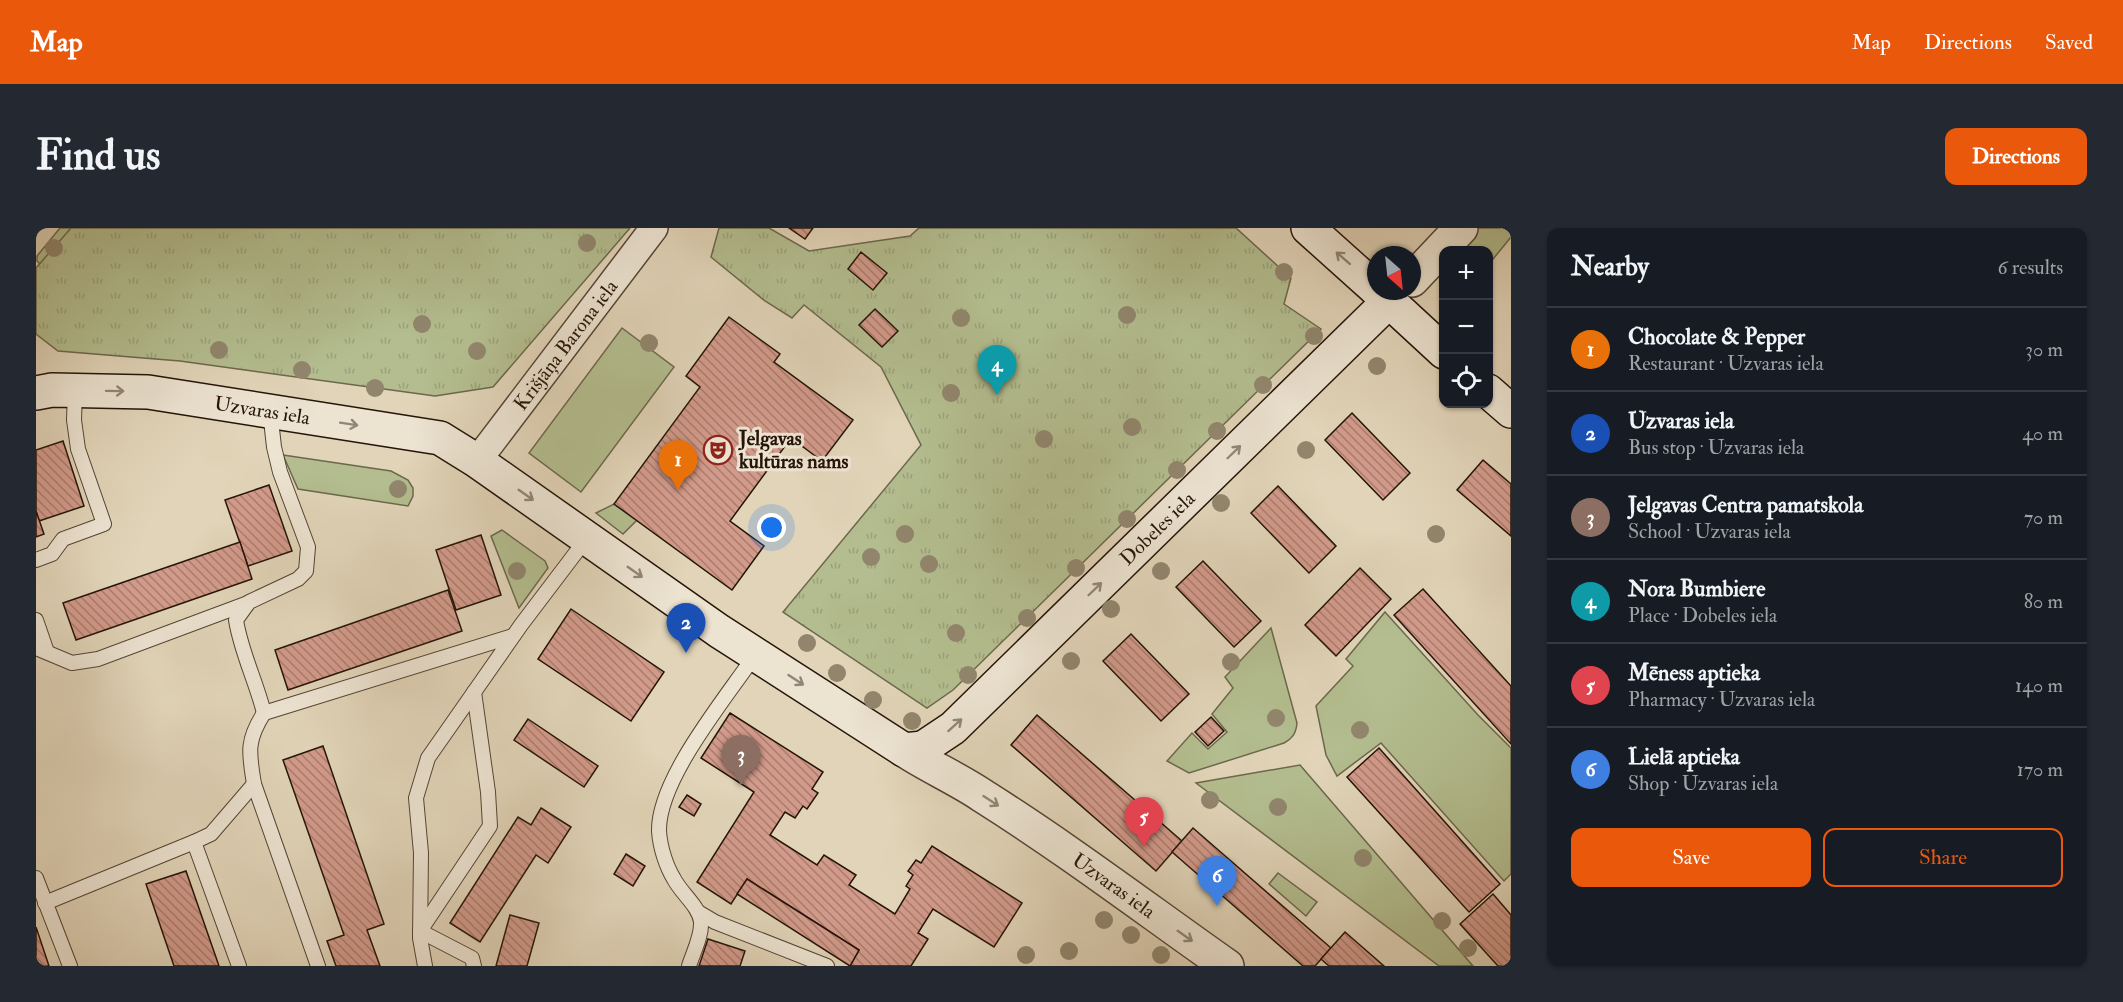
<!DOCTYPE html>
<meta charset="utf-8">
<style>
:root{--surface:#171b24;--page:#242831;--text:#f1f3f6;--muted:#9ea1a6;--line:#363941;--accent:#ea580c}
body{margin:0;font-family:"IM FELL Double Pica",serif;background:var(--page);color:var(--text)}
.controls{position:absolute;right:18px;top:18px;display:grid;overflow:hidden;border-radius:12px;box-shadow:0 2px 4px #0004}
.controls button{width:54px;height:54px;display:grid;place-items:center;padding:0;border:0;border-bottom:2px solid var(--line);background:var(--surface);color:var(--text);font:30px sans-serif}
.compass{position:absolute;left:1331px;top:18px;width:54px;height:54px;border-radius:50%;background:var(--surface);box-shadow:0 2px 4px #0004;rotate:153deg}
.you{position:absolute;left:736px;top:300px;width:21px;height:21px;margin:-15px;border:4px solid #fff;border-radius:50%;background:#1a73e8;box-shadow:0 0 0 9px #1a73e833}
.badge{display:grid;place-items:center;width:39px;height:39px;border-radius:50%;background:var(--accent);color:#fff;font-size:20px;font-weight:700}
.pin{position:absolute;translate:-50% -50px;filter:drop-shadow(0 2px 3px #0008)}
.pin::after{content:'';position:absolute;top:32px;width:21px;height:18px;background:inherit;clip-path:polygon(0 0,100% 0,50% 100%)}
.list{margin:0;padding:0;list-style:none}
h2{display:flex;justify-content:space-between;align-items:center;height:78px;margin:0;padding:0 24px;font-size:26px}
h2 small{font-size:20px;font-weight:400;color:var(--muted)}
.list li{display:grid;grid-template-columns:39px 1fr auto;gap:18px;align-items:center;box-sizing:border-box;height:84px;padding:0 24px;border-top:2px solid var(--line)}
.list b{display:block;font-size:22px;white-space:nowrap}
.list p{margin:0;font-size:20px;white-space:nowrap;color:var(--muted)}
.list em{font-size:20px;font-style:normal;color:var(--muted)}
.actions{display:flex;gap:12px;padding:18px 24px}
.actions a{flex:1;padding:14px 0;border:2px solid var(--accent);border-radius:12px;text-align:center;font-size:21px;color:var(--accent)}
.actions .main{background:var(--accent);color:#fff}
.icon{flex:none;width:33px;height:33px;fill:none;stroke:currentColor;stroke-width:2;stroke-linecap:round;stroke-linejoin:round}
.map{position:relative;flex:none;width:1475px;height:738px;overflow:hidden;border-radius:12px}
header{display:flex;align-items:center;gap:36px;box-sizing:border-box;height:84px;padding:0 30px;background:var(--accent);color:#fff}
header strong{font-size:28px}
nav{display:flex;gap:33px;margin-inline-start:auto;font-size:21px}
.intro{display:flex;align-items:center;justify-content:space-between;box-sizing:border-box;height:144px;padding:0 36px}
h1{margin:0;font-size:42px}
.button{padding:15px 27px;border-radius:12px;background:var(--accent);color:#fff;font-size:21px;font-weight:700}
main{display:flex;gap:36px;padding:0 36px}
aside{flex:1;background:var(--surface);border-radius:12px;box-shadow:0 2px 4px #0004}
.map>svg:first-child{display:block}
.grass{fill:#b3bd8f;stroke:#6c684c;stroke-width:1.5}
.park{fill:url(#park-tufts);stroke:#6c684c;stroke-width:1.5}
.building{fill:url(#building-back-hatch);stroke:#251408;stroke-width:1.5}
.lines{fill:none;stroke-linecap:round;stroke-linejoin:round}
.service-casing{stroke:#544434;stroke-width:16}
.minor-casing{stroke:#544434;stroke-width:30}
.tertiary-casing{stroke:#544434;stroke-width:36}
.secondary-casing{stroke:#251408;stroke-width:36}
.service{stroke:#ece3d1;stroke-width:14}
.minor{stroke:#ece3d1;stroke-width:27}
.tertiary{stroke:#ece3d1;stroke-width:33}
.secondary{stroke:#ece3d1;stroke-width:33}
.tree{fill:#91866d}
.oneway{stroke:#928677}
.labels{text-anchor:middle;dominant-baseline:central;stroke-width:6;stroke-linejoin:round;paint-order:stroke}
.street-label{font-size:20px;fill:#251408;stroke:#ece3d1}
.poi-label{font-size:20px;font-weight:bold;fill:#251408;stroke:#ece3d1;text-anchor:start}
</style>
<header>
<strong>Map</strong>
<nav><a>Map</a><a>Directions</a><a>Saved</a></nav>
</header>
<div class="intro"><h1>Find us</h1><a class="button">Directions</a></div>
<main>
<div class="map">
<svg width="1475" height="738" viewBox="0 0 1475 738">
<defs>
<pattern id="park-tufts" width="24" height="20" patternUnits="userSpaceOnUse" patternTransform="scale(1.5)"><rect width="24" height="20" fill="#b3bd8f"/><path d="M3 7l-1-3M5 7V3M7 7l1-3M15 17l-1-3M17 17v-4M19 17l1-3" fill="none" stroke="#9aa27a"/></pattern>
<pattern id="building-back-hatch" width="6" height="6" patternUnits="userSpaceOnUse" patternTransform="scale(1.5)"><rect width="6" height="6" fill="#d29a8a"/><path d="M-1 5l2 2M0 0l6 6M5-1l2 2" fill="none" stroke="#aa7c6f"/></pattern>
</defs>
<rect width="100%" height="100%" fill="#e1d4b8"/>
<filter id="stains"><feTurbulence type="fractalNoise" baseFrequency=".00333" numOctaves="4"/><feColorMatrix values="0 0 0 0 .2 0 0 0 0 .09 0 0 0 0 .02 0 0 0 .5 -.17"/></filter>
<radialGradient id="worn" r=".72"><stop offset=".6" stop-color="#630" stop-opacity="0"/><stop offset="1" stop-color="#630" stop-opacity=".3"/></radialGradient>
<g class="grass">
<polygon points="24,0 45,0 6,38 1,33 1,28"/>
<polygon points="1441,0 1475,0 1475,9 1453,36 1452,22 1421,22"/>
<polygon points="586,100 638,139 545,264 493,225"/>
<polygon points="247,227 355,243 372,252 377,260 377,268 372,278 262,261"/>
<polygon points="578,276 601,292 587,306 560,285"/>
<polygon points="466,302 509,333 512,340 483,380 455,308"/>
<polygon points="1349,384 1442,487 1475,520 1475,646 1468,653 1345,515 1301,548 1290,527 1280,478 1317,438 1310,431"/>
<path d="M1235,400L1261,495C1260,505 1257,510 1248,515L1153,545L1131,533L1156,505L1172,521L1191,504L1176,486L1197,460L1189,449Z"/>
<polygon points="1264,537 1437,738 1403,738 1160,555"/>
<polygon points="1242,645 1281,674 1270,688 1233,656"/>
</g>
<g class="park">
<polygon points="35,0 594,0 457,159 399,168 144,133 22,123 0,106 0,40"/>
<polygon points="683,0 733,0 773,23 874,8 883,0 1200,0 1255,50 1248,76 1285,101 917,462 891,480 747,384 885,217 845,139 768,77 756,90 729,73 675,29"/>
</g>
<g class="building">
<polygon points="753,0 777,0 769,11"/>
<polygon points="825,24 851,45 837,62 812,41"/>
<polygon points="839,81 862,103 846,119 823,97"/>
<polygon points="693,89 744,126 738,134 817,192 786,233 755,210 694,293 728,318 696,362 578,276 664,159 650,148"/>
<polygon points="1316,185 1374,245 1347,272 1289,212"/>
<polygon points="27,213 48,278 3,293 0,283 0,222"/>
<polygon points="1447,232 1475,256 1475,308 1421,262"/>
<polygon points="233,257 256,323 212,338 189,272"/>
<polygon points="1242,258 1300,318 1273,345 1215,285"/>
<polygon points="0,283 8,306 0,309"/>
<polygon points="445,307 465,367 420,382 400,322"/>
<polygon points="204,314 216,351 40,412 27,375"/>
<polygon points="1167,333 1225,393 1198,419 1140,359"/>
<polygon points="1324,340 1355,371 1300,428 1269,397"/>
<polygon points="1387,361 1475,458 1475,516 1358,387"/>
<polygon points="412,362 426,403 252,462 239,422"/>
<polygon points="535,381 628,444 595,493 502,431"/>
<polygon points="1095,406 1153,466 1125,493 1067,433"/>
<polygon points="694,485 787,544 776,561 782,565 771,581 767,578 759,590 749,584 734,607 781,637 788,627 820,647 813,657 859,686 874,661 870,658 877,647 872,643 880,632 885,635 896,618 986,675 958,719 897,681 882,705 892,711 875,738 814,738 823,722 711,651 695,676 661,654 718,564 665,530"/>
<polygon points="1001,487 1146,613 1120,643 975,517"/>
<polygon points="1175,489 1188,503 1172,518 1159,504"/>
<polygon points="492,491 562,538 548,559 478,512"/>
<polygon points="287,518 348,696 331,702 344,738 300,738 291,713 308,707 247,532"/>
<polygon points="1343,520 1464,656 1433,684 1311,549"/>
<polygon points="651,567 665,576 658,588 643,579"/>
<polygon points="505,580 535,599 512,635 500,627 444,714 414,695 482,589 495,597"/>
<polygon points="1157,600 1295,720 1279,738 1267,738 1136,624"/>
<polygon points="590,626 609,638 597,658 578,646"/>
<polygon points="150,643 183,738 138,738 110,656"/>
<polygon points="711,651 823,722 814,738 701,666"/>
<polygon points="1457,666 1475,687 1475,738 1462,738 1424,696"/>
<polygon points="474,687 503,695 491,738 460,738"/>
<polygon points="0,699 13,738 0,738"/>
<polygon points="1309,704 1348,738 1293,738 1285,731"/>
<polygon points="672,711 709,723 704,738 663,738"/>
</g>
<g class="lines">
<g class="service-casing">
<g id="service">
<polyline points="0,332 16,326 27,311 68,296 42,221 38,192 39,162"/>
<polyline points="0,392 11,424"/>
<polyline points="0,420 36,435 62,431 212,375"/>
<path d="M228,485C220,453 205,424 200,392L213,374L262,351L270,343L272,319L244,244L238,219L234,183"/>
<polyline points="0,650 34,738"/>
<polyline points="9,675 158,614"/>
<polyline points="662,684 679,694 791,738"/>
<polyline points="203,738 158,614 175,606 218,556"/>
<path d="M282,738L218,556C213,525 210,513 228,485L477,408"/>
<polyline points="389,738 384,710 385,625 380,570 392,530 485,397 551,310"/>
<polyline points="438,738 436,730 384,703 454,598 452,564 438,464"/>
<path d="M653,738C657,725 666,708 665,694C663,678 645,665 638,651C630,638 624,619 623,603C622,551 690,470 719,427"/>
</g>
</g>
<g class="minor-casing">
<g id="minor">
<path id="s1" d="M441,233L618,0"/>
</g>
</g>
<g class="tertiary-casing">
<g id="tertiary">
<polyline points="1376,52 1425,0"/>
<path id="s2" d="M868,522C894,539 922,551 947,568C1031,621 1110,681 1191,738"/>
</g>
</g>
<g class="secondary-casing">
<g id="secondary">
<polyline points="1272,0 1340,61"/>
<polyline points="1342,63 1408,124"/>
<polyline points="1452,163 1475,183"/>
<path id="s3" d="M0,165L16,162L112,164L404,210L441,233L683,403L868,522L887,520L917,500L1352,74"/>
</g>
</g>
<use href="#service" class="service"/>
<use href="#minor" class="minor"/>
<use href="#tertiary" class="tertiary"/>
<use href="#secondary" class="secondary"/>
</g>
<g class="tree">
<circle cx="551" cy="15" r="9"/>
<circle cx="18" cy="20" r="9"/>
<circle cx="1248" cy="44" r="9"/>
<circle cx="1091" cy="87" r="9"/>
<circle cx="925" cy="90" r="9"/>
<circle cx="386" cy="96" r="9"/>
<circle cx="1278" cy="108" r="9"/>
<circle cx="613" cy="115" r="9"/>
<circle cx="183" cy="122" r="9"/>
<circle cx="441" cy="123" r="9"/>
<circle cx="1341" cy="138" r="9"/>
<circle cx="266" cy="142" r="9"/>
<circle cx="1227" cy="157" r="9"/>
<circle cx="339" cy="160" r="9"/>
<circle cx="915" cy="165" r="9"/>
<circle cx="1096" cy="199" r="9"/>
<circle cx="1181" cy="203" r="9"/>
<circle cx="1008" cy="211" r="9"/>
<circle cx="1270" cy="222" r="9"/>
<circle cx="1141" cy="242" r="9"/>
<circle cx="362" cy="261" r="9"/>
<circle cx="1185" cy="275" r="9"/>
<circle cx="1091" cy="291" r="9"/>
<circle cx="869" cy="306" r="9"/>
<circle cx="1400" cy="306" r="9"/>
<circle cx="835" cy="329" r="9"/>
<circle cx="893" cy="336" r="9"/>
<circle cx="1040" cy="340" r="9"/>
<circle cx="481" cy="343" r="9"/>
<circle cx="1125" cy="343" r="9"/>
<circle cx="1075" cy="381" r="9"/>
<circle cx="991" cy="390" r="9"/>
<circle cx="920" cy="405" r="9"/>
<circle cx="771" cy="415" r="9"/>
<circle cx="1035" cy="433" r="9"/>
<circle cx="1195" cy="434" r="9"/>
<circle cx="801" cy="445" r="9"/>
<circle cx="932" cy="447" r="9"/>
<circle cx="837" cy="472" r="9"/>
<circle cx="1240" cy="490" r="9"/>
<circle cx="876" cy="493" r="9"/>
<circle cx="1324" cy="502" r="9"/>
<circle cx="1174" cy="572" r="9"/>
<circle cx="1242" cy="579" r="9"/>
<circle cx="1327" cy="630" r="9"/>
<circle cx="1068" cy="692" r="9"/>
<circle cx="1406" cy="693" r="9"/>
<circle cx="1095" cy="707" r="9"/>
<circle cx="1432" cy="720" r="9"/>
<circle cx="1033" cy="723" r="9"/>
<circle cx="990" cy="727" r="9"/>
<circle cx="1125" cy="727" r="9"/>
</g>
<defs><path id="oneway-shaft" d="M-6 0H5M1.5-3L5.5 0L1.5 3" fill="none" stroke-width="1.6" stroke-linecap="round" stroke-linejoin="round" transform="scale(1.5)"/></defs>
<g class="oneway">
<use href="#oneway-shaft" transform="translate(1307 30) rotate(-139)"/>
<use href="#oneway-shaft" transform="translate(79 163) rotate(1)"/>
<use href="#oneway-shaft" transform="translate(313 196) rotate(9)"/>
<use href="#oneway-shaft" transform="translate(1198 224) rotate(-44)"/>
<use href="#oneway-shaft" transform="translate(490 267) rotate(35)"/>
<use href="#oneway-shaft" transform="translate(599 344) rotate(35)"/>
<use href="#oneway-shaft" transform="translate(1059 361) rotate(-44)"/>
<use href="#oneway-shaft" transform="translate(760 452) rotate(33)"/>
<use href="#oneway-shaft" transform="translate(919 497) rotate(-42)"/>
<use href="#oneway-shaft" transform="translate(955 573) rotate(33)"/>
<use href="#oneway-shaft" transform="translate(1149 708) rotate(35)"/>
</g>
<defs>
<g id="theatre-ring" transform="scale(1.5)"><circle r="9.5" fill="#ece3d1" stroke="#8f2418" stroke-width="1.5"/><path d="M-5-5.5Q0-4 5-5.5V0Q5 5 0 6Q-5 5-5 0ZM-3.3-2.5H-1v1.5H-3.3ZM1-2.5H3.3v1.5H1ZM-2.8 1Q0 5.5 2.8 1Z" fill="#8f2418"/></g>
</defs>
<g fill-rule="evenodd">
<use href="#theatre-ring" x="682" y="222"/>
</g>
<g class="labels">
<g class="street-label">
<text stroke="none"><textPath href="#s1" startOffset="146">Krišjāņa Barona iela</textPath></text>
<text stroke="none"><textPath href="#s3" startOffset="228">Uzvaras iela</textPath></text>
<text stroke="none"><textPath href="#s3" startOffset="1308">Dobeles iela</textPath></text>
<text stroke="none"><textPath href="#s2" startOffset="250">Uzvaras iela</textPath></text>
</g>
<g class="poi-label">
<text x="703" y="210">Jelgavas<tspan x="703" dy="23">kultūras nams</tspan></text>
</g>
</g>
<rect width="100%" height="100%" filter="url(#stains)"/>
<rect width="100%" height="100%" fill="url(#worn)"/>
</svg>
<div class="controls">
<button>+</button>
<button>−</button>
<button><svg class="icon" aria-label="locate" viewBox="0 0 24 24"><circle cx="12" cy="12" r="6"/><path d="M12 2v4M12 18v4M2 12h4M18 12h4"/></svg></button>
</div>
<svg class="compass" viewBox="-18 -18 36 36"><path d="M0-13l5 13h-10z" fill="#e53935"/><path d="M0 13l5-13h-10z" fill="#9ea1a6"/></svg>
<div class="you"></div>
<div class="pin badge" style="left:642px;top:262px;background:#e8710a">1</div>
<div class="pin badge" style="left:650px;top:425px;background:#1a4fb4">2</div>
<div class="pin badge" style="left:705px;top:557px;background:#8d6e63">3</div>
<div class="pin badge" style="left:961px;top:167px;background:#0f9aa8">4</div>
<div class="pin badge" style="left:1108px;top:619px;background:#e0444e">5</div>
<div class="pin badge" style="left:1181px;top:678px;background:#3f7fe0">6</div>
</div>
<aside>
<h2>Nearby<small>6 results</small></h2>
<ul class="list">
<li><span class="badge" style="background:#e8710a">1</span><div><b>Chocolate &amp; Pepper</b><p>Restaurant · Uzvaras iela</p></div><em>30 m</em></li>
<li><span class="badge" style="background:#1a4fb4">2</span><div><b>Uzvaras iela</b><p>Bus stop · Uzvaras iela</p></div><em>40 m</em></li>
<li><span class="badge" style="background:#8d6e63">3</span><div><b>Jelgavas Centra pamatskola</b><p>School · Uzvaras iela</p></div><em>70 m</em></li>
<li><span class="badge" style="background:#0f9aa8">4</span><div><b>Nora Bumbiere</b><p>Place · Dobeles iela</p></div><em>80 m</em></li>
<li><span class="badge" style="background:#e0444e">5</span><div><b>Mēness aptieka</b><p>Pharmacy · Uzvaras iela</p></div><em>140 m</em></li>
<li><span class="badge" style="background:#3f7fe0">6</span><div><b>Lielā aptieka</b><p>Shop · Uzvaras iela</p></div><em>170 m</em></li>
</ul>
<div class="actions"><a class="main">Save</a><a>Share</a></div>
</aside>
</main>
